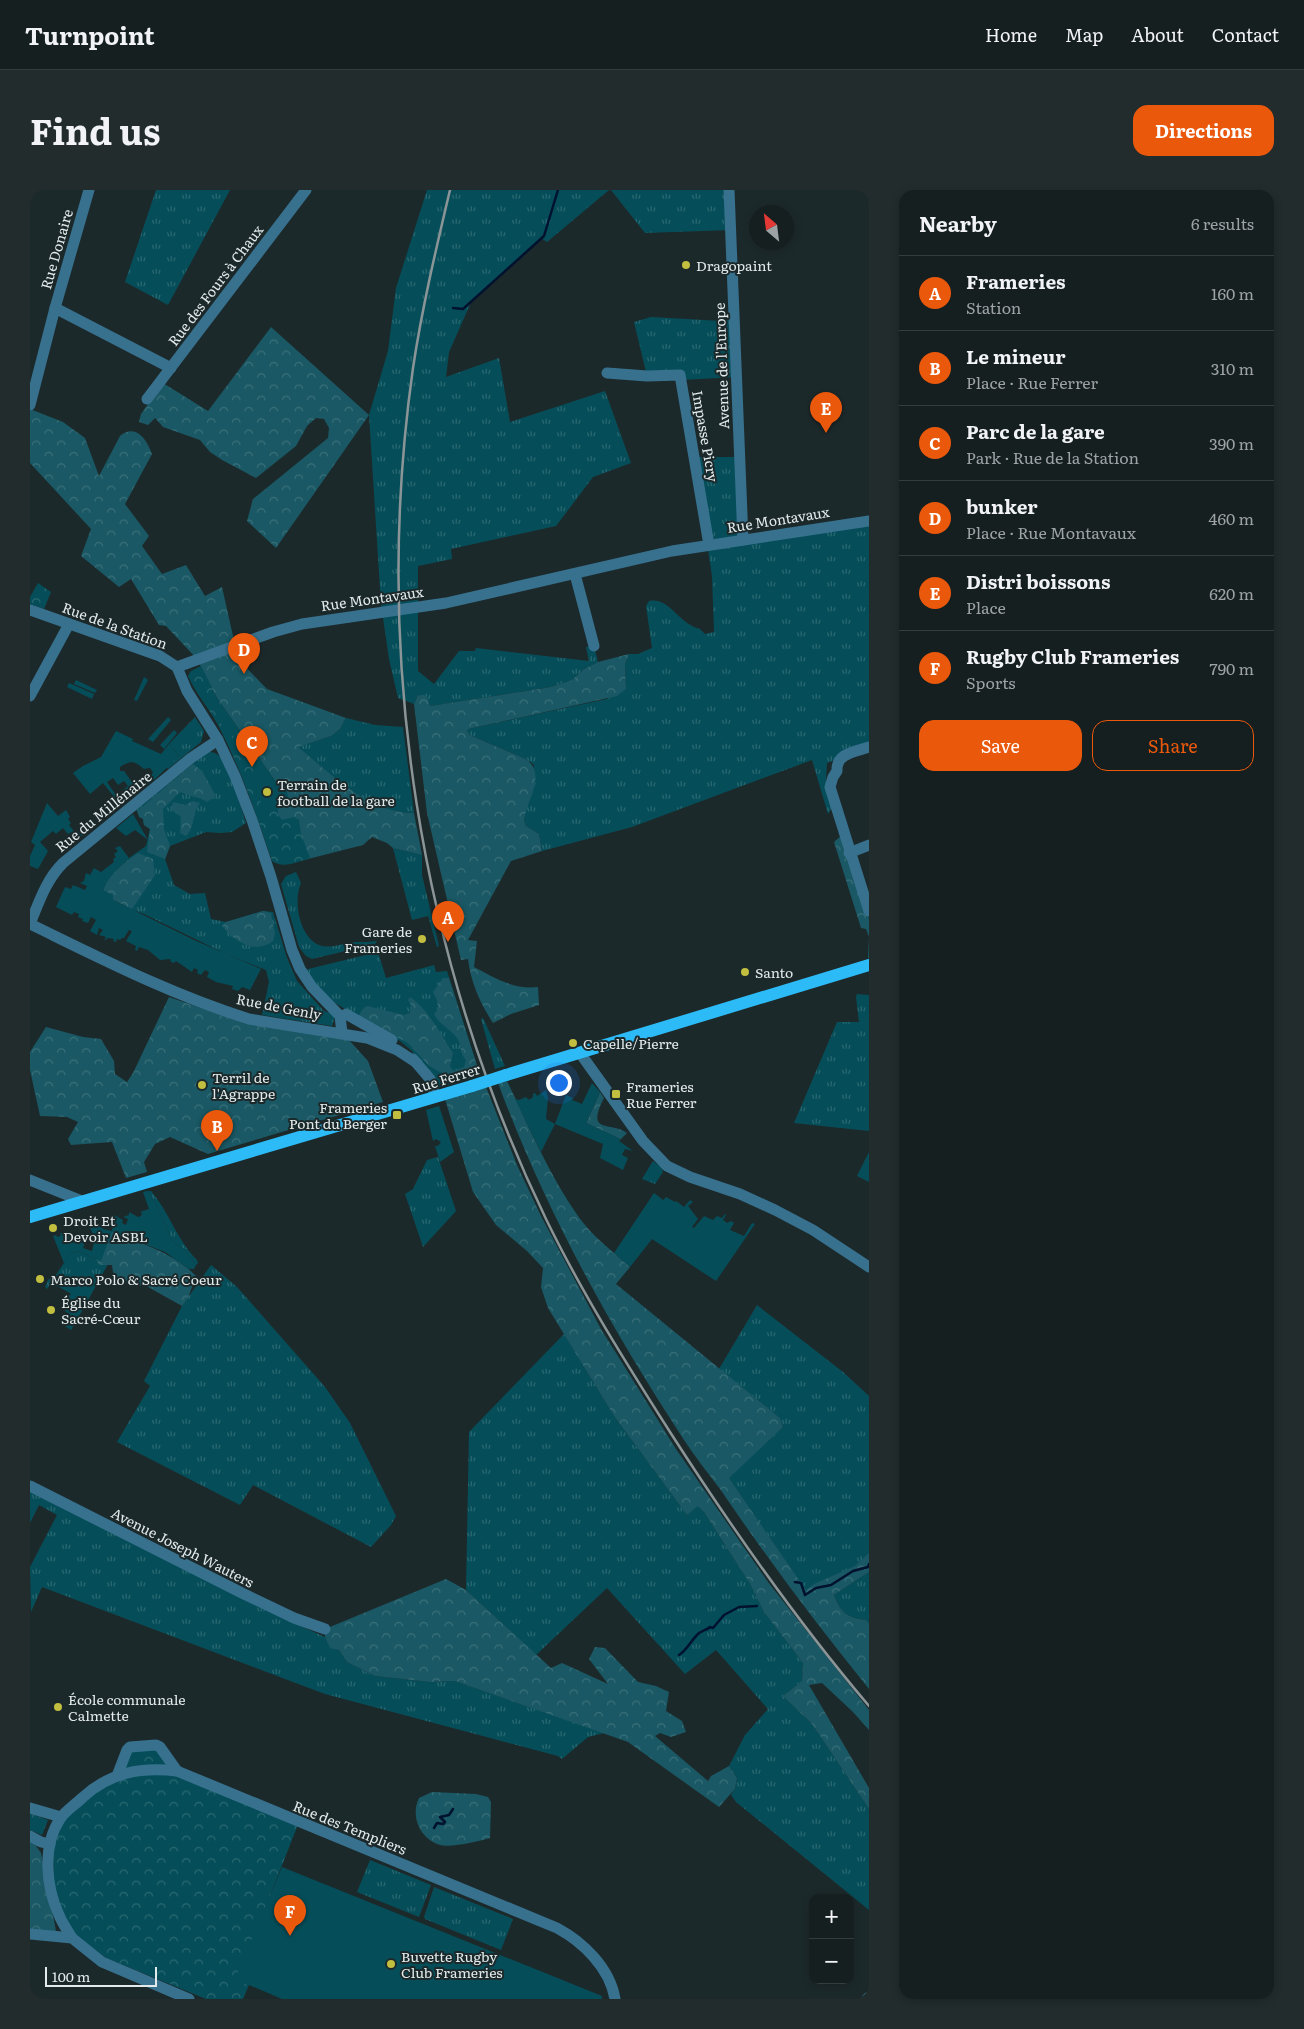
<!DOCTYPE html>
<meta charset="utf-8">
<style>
:root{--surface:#151f20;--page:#222c2d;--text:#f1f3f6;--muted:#9da2a5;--line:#343d3e;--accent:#ea580c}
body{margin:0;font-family:Literata,serif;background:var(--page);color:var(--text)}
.controls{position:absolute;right:15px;bottom:15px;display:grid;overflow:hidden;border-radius:10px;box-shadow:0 2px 8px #0003}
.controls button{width:45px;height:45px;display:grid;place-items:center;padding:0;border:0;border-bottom:1px solid var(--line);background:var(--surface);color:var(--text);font:25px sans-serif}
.compass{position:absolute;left:719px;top:15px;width:45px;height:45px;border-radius:50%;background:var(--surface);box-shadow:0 2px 8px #0003;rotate:332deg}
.scale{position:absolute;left:15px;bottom:12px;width:112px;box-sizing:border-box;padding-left:5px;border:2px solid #e2eaeb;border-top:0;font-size:14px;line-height:18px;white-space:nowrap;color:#e2eaeb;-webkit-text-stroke:4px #1c292b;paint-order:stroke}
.you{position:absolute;left:528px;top:892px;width:18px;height:18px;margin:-12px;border:4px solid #fff;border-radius:50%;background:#1a73e8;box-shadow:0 0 0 8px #1a73e833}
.badge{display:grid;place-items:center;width:32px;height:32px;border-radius:50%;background:var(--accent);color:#fff;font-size:16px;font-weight:700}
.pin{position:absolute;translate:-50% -41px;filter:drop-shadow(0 1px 2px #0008)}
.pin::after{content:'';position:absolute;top:26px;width:18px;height:15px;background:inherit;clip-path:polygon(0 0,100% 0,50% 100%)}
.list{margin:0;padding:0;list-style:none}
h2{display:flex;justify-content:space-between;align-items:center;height:65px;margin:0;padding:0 20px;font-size:21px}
h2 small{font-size:16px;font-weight:400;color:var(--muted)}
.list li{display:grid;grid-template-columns:32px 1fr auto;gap:15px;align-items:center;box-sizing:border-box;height:75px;padding:0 20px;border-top:1px solid var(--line)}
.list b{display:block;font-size:19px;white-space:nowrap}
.list p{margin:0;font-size:16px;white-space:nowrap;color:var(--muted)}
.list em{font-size:16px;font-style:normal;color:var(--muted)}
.actions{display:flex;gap:10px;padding:15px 20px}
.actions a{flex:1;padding:11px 0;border:1px solid var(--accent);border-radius:15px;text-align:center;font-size:18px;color:var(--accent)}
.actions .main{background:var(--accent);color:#fff}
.map{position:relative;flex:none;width:839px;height:1809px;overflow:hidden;border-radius:15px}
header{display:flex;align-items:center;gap:30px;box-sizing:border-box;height:70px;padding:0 25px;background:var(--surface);border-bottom:1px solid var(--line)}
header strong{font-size:24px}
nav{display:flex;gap:28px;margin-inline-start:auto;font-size:18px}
.intro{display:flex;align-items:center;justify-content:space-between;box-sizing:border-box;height:120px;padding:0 30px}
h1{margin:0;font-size:35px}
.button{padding:12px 22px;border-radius:15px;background:var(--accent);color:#fff;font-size:18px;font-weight:700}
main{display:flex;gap:30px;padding:0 30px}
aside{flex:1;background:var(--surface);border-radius:15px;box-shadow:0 2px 8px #0003}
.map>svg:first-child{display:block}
.grass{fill:url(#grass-tufts)}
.forest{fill:url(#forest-crowns)}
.park{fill:url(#park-crowns)}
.garden{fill:#054e59}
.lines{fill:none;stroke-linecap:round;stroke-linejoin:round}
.stream{stroke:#00122e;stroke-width:2.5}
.minor{stroke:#37718e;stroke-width:11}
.major{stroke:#2dbbf7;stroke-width:12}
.rail{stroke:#8b9597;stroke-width:2.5}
.major-bridge{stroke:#2dbbf7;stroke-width:12}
.poi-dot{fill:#c1be40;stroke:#1c292b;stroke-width:2}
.labels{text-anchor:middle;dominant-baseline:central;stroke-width:4;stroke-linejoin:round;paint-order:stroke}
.street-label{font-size:14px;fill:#e2eaeb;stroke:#1c292b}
.poi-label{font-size:14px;fill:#e2eaeb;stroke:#1c292b;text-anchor:start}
</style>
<header>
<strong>Turnpoint</strong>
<nav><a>Home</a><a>Map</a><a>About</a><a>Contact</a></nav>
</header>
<div class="intro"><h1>Find us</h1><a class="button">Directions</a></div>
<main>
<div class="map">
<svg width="839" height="1809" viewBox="0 0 839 1809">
<defs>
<pattern id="grass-tufts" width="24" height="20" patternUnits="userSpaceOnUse" patternTransform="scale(1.25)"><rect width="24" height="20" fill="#054e59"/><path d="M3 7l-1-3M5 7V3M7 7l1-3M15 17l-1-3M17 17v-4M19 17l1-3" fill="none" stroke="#296871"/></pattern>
<pattern id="forest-crowns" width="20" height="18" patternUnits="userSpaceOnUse" patternTransform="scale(1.25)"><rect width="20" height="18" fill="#195864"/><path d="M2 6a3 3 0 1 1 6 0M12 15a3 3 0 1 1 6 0" fill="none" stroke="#3a707a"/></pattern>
<pattern id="park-crowns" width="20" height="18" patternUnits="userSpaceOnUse" patternTransform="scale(1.25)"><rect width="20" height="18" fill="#054e59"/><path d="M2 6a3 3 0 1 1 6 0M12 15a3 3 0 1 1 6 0" fill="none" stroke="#296871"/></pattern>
</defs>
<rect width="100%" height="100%" fill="#1c292b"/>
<g class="grass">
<polygon points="126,0 200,0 138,115 95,92"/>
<polygon points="397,0 579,0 517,52 511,48 442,110 419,162 416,187 469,168 480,232 575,201 601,273 563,287 526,336 421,359 422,369 388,376 388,481 404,494 429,461 445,461 446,458 559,471 556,457 564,456 568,472 554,479 542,490 521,497 400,516 388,505 384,514 368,508 359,469 351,414 339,225 358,161 366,98"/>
<polygon points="581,0 699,0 701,40 615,43"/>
<polygon points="621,127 691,131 704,129 706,187 651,190 617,186 604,132"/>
<path d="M664,267H709L714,350L839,331V557L797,573L796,590L803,616L798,624L782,570L602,637L512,661L509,644L496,636L494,630L504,575L496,569L437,544L438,539L577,509L596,499L595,474L599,464H608L622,458L616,416L619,411C640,407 648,434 670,439L675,444L684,442L682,386Z"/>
<polygon points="165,527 174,541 171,552 138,579 136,577 149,566 139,554"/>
<path d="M316,528L345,535L373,537L384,623C338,623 301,584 267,557L301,546L310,539Z"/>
<path d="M177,562C181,562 185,562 188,565C198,573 212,619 216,633L202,642L190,643L176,642L140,656L135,669L144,695L160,704L175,703L181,729L196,732L233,721L243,722L257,768L267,791L294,821L301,823L305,827L302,836L232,825L239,792L236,780L196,764L114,724L97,718L75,694L80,687L99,668L116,656L120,639L114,635L113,629L106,620Z"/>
<polygon points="363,658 392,665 392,685 409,756 407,757 398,726 382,730"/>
<path d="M266,682L271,693C263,710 269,747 289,755C302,760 315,751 328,752C335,752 340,752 347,751L345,754L282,769L276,766L269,757L251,694L256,686Z"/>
<polygon points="348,762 356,788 404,775 406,782 417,781 450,885 407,898 397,880 381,860 370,851 298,809 274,780"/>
<polygon points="827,804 839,805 839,941 764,933 807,832 829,832 826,807"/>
<polygon points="453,828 475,876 465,879 451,829"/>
<polygon points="839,962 839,992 827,986"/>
<polygon points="408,967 426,1021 393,1057 375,1004 383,999 397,970"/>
<polygon points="623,971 633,979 631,981 633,982 625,994 612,989"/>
<path d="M117,1001H121C139,1022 147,1050 167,1070L168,1073L166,1075L154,1059L143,1052L124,1010Z"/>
<polygon points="48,1061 78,1074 57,1112 21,1093 17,1099 15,1097 18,1090 21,1088 24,1088 39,1065"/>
<polygon points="181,1075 207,1097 295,1197 320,1233 366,1326 361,1335 341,1357 223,1295 210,1315 87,1252 120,1196 129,1203 114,1191 152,1116"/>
<polygon points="727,1115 813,1182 839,1206 839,1374 778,1404 698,1287 753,1237 750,1228 689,1179"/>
<polygon points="534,1144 584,1226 657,1325 668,1315 674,1322 720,1394 734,1422 773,1473 772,1491 753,1506 782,1534 839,1619 839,1720 706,1612 701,1605 705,1599 707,1588 699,1576 715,1545 738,1519 686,1460 655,1484 577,1398 506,1465 436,1400 439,1242"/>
<polygon points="0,1300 253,1428 295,1447 300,1457 309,1460 317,1472 345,1486 400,1492 425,1491 574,1543 558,1547 532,1569 528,1566 295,1504 12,1397 1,1422 0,1377 27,1325 9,1315 0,1333"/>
<path d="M839,1382V1433L836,1430C818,1428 810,1422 804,1405Z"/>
<polygon points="340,1670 401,1695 389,1727 327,1702"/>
<polygon points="404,1697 483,1729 471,1760 395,1729 394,1727"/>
</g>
<g class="forest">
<polygon points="241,137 339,225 246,358 217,331 223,309 298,248 299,238 294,229 286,228 277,236 266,256 226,288 192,270 180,262 170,250 133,237 125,228 118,235 109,232 111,224 133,193 178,221"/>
<path d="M0,219L33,232L55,248L69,286L90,246C106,233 117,250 122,264L95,314L119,346L112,356L132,384L156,375L175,406L192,397L205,455L197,458L237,499L316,528L310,539L301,546L268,557C301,584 339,623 384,623L392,665L363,658L357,653L342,647L333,655L274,670L246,640L250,598L187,508L167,469L136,436L129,435L101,389L89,397L51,366L61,339L0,273Z"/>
<path d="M599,464L595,474L596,499L587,506L438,539L437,544L496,569C517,585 497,609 494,630L496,636L509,644L512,661L481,671L438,750L447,751L444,777C465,788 484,800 508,797L509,815L481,824L463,833C450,813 441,793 438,769L431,770L397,623L384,514L388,505L397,506L400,516L521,497L542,490L554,479L568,472Z"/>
<path d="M163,574L172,581L186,606L177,612C168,606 160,607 150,602L133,619L134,639L140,656L135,669L117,662L120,639L114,635L113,629L109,627L107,621Z"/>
<path d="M163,611L170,613C162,623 165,638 156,646L150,643L151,627L141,619L143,612L155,615Z"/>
<polygon points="812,645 839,729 839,768 838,769 839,747 836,739 831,738 804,652"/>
<path d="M108,663L123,669L125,685L102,719L83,710L73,700C79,683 94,673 108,663Z"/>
<path d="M233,721L241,723L245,744L243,751C225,765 205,752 192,736L196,732Z"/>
<path d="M413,788H419L450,885L425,893L414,884L399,876L378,853L328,827L332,820L337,816L374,825L380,823L381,815L378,810L380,807C400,821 410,844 423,863L420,876L423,881L434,877L436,870C429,863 432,855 427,848C420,838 409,835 404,824L408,819L407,810L403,802Z"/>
<polygon points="139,807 212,832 319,850 338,871 353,912 178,964 140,947 125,954 114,972 117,982 96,988 82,952 41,955 38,949 48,932 37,927 10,926 0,880 0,862 16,837 53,847 71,849 84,871 85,884 97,892 103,883"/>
<path d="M477,891C499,937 519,985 548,1026C562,1046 582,1061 600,1077L586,1094L750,1228L753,1237L699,1288L773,1396L776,1400L784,1394L825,1376L839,1363V1382L804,1405C810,1422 818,1428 836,1430L839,1433V1499C786,1434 737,1368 690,1299C678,1283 665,1267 654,1250C579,1135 516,1022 468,893Z"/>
<polygon points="456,897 487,975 511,1026 571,1139 646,1259 738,1392 839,1520 839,1540 823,1522 792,1493 779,1495 839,1598 839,1619 782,1534 753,1506 772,1491 773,1473 734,1422 720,1394 674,1322 668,1316 657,1325 584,1226 518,1118 511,1097 513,1078 497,1061 466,1035 443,1002 415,909"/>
<path d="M570,902L574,908C555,945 581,931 597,943L589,951L590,949L556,933Z"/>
<path d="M82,1041C111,1054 143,1062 166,1086L158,1108L152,1116L118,1097L89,1091L83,1082L82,1075H69L66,1069Z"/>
<polygon points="416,1389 436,1400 521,1478 532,1473 578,1494 559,1469 565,1457 575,1458 608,1492 626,1496 639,1502 636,1521 652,1531 656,1542 641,1547 630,1543 625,1546 678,1591 681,1586 699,1576 707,1588 705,1599 689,1617 598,1552 425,1491 400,1492 345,1486 317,1472 309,1460 300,1458 295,1447 295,1439"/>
<path d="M402,1602L446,1604L458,1607L461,1612L460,1648C450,1651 420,1658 410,1655C390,1649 380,1626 389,1608Z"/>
<polygon points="0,1651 4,1653 11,1663 27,1746 0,1744"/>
</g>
<g class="park">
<polygon points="8,393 21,402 14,419 0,414 0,407"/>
<path d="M171,476L187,508L250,598L256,599C260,608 258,614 248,619V625L252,630L264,627L269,630L271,644L280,668C268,672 253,679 242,671C226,624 211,579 188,535C179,518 166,504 158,486L161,481Z"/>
<polygon points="41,1103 57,1112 41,1140 32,1134 33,1133 38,1136 43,1127 34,1120 36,1115 35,1114"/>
<polygon points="126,1555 147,1581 269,1632 234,1721 219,1795 213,1809 176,1809 76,1768 35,1737 25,1716 22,1646 60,1600 87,1586 97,1560"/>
<polygon points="0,1623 18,1630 12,1645 0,1640"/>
</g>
<g class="garden">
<polygon points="114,487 118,490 107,511 104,510"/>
<polygon points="46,490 67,500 65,503 44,494"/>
<polygon points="39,493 64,504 62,509 37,497"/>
<polygon points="198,526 207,544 198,548 190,531"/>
<polygon points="138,527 141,530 123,552 118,549"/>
<polygon points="144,540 147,543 134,559 130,555"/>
<path d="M86,541L103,549L102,551L131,564L139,554L149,566L124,590L121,587L123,582L120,578L114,579C105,572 102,569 90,577V581H94L104,595L117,585L122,591L99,608L93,600L98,596L94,591L88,595L83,588L77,592L92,614L84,620V610L90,614L73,593L60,604L43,583L53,576L71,567Z"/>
<polygon points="239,581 254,616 236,624 221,589"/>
<polygon points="17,613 28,626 36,620 40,627 38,629 41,633 39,635 46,644 55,637 58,642 47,650 41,642 38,644 33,638 26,644 23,641 10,652 18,661 8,679 0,676 0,666 5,655 1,652"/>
<polygon points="103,624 118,650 105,640 96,646 86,638"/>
<path d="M90,656L99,668C89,678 78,686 73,700L83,705V710L164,750L231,779L220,800L212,797L208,801L202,799L203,796L186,792L177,787L179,782L175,780L171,785L167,783L168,780L164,778L162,782L146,771L144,773L141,772L140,769L130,770L118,760L109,757L107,761L105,760L106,756L96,751L102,741L99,740L94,748H92L90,750L87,749L86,752L83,751L84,749L78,748L74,751L76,747L69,745L73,740L69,738L67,745L60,741L66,730L61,727L58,733L52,731L53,729L48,727L49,724L44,722L42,725L26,717L35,697L41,699L43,695L55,700L57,696L50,693L54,691L56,683L60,685L64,678L71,682L84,672L83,669L86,667L84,664L88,661L85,658Z"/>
<polygon points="562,893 570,902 556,933 590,949 589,951 603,961 595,959 592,965 598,968 593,980 570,968 573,954 525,934 511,962 485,909 489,910 496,907 499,910 503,907 503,904 505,903 507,906 516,900 518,908 516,929 525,934 536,905 543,908 542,910 552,914"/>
<polygon points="409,916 424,962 410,972 405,956 408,956 411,952 406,949 403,951 396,920"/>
<polygon points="625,973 633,979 627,990 618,984"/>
<polygon points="117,1001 124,1010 143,1052 154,1059 166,1075 164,1079 159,1079 135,1062 82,1041 71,1071 48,1061 39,1065 34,1073 23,1046 26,1045 27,1047 31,1046 30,1043 38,1043 41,1053 51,1051 52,1049 56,1050 53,1058 62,1061 65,1048 60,1038 67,1035 67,1033 73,1039 82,1041 83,1034 80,1032 84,1025 93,1030 92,1033 96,1035 98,1029 93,1027 99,1025 99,1022 108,1027 111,1026 112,1023 110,1022 119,1019 113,1002"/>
<polygon points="624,1003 633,1010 636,1007 645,1012 646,1011 654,1017 660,1010 663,1012 658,1016 668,1029 662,1037 664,1038 674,1026 683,1030 687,1026 692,1028 695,1024 696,1025 693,1030 697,1033 701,1031 704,1033 700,1040 714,1046 722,1033 725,1034 686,1091 622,1049 600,1077 584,1063"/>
<polygon points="252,1677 572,1806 572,1809 252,1809 205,1789"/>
</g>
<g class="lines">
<g class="stream">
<polyline points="423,118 433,119 514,46 528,0"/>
<polyline points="765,1392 771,1393 775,1405 786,1398 801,1395 823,1381 838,1377 839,1374"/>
<path d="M649,1465C657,1460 660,1452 667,1445C671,1440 676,1441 680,1437L683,1438L694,1425L709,1417L727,1416"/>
<polyline points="404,1638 407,1633 413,1634 415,1632 410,1627 419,1625 423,1619"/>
</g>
<g class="minor">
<polyline points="699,0 713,350"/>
<polyline points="25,118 141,178"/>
<polyline points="577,183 617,186 650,185 679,355"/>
<polyline points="117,209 276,0"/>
<polyline points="0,215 25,118 59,0"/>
<polyline points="545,384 564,456"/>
<polyline points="0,420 130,466 147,477 157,501 188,550 205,586 222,630 241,687 262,760 270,779 282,797 310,826 312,843"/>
<polyline points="147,477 243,442 272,434 416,413 642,361 839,331"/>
<polyline points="0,506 39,434"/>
<path d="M839,557C825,562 806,563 807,581L803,587L800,597L839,721"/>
<polyline points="819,663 839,655"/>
<path d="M0,734C72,769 142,805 219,829L337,848L367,860L387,873"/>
<path d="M0,734C9,712 16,690 33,673L161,568L188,550"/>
<polyline points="316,824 362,850"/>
<polyline points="550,863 613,951 637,976 660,987 710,1004 745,1020 783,1040 839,1077"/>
<polyline points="383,869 400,889 405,906"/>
<polyline points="0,990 52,1011"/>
<polyline points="0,1296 212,1403 264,1428 295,1439"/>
<polyline points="87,1586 97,1560 100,1557 126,1555 130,1557 147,1581"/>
<polyline points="0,1618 31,1627"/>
<polyline points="0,1646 11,1652 20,1654"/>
<polyline points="0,1744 42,1748 72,1772 159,1809"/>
<path d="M42,1748C38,1741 32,1733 29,1725C16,1697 12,1656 30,1629C35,1621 45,1615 52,1608C80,1582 111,1577 147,1581L527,1738C553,1752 580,1778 585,1809"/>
<polyline points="837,1809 839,1807"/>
</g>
<g class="major">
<polyline points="476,885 839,775"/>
<polyline points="0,1027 442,896"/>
</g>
<path class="rail" d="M420,0C406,59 392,118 383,178C342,466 389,766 516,1029C552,1103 596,1173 640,1242C701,1337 766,1430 839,1516"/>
<polyline class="major-bridge" points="442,896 476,885"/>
</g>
<g class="poi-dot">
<circle cx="656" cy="75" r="5"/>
<circle cx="237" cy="602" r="5"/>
<circle cx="392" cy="749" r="5"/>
<circle cx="715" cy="782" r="5"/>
<circle cx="543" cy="853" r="5"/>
<circle cx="172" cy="895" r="5"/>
<rect x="581" y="899" width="10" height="10" rx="2.5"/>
<rect x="362" y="920" width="10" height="10" rx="2.5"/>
<circle cx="23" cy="1038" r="5"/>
<circle cx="10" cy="1089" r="5"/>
<circle cx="21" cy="1120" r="5"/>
<circle cx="28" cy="1517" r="5"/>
<circle cx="361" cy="1774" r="5"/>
</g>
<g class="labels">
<g class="street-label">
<text transform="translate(26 59) rotate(-74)">Rue Donaire</text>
<text transform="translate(185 95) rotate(-53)">Rue des Fours à Chaux</text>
<text transform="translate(691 176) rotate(-92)">Avenue de l'Europe</text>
<text transform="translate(676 246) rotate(80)">Impasse Picry</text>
<text transform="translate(748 329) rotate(-9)">Rue Montavaux</text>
<text transform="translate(342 408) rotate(-8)">Rue Montavaux</text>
<text transform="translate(85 435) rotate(20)">Rue de la Station</text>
<text transform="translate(73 621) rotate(-39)">Rue du Millénaire</text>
<text transform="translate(249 816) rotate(11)">Rue de Genly</text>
<text transform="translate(416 888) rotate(-17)">Rue Ferrer</text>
<text transform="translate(153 1357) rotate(27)">Avenue Joseph Wauters</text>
<text transform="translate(320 1637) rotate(22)">Rue des Templiers</text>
</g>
<g class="poi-label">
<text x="666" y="75">Dragopaint</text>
<text x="247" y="594">Terrain de<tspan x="247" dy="16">football de la gare</tspan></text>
<text x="382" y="741" text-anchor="end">Gare de<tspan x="382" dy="16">Frameries</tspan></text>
<text x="725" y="782">Santo</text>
<text x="553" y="853">Capelle/Pierre</text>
<text x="182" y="887">Terril de<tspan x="182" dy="16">l'Agrappe</tspan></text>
<text x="596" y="896">Frameries<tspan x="596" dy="16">Rue Ferrer</tspan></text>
<text x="357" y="917" text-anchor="end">Frameries<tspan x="357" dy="16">Pont du Berger</tspan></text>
<text x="33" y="1030">Droit Et<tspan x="33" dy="16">Devoir ASBL</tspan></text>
<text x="20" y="1089">Marco Polo &amp; Sacré Coeur</text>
<text x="31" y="1112">Église du<tspan x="31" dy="16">Sacré-Cœur</tspan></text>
<text x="38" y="1509">École communale<tspan x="38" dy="16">Calmette</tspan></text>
<text x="371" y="1766">Buvette Rugby<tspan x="371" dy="16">Club Frameries</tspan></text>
</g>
</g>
</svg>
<div class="controls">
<button>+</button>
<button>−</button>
</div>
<svg class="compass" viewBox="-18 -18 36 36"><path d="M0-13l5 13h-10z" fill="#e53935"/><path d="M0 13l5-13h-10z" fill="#9da2a5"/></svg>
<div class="scale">100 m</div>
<div class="you"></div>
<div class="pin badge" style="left:418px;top:752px">A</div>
<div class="pin badge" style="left:187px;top:961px">B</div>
<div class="pin badge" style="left:222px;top:577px">C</div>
<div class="pin badge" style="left:214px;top:484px">D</div>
<div class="pin badge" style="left:796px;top:243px">E</div>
<div class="pin badge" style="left:260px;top:1746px">F</div>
</div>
<aside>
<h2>Nearby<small>6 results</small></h2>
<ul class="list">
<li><span class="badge">A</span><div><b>Frameries</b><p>Station</p></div><em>160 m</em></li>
<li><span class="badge">B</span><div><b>Le mineur</b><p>Place · Rue Ferrer</p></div><em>310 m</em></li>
<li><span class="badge">C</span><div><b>Parc de la gare</b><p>Park · Rue de la Station</p></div><em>390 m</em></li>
<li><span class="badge">D</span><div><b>bunker</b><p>Place · Rue Montavaux</p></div><em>460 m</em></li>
<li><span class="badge">E</span><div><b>Distri boissons</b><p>Place</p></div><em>620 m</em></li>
<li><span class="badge">F</span><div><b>Rugby Club Frameries</b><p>Sports</p></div><em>790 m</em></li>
</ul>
<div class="actions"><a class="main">Save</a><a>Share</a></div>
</aside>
</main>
